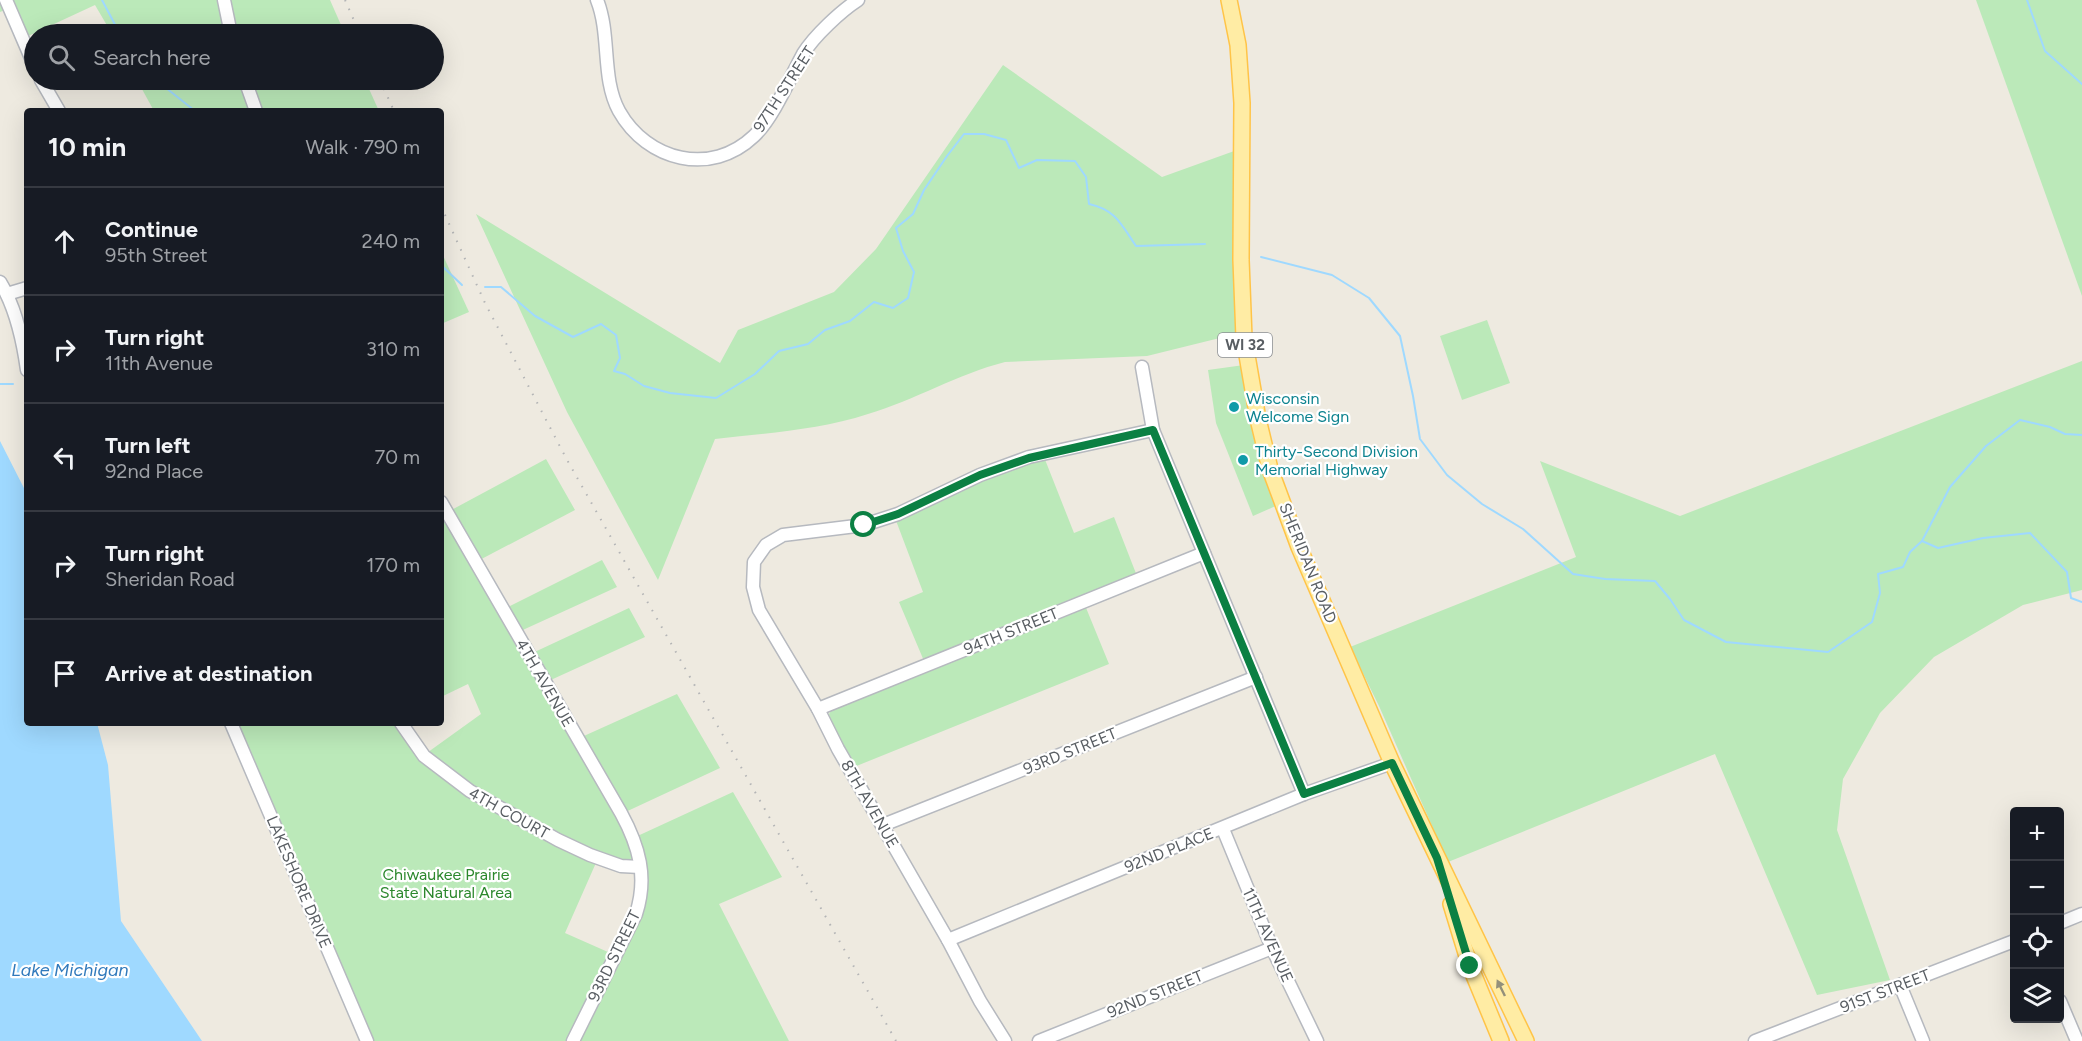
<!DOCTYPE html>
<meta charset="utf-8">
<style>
:root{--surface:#171b24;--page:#242831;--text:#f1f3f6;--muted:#9ea1a6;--line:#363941}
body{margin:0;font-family:Figtree,sans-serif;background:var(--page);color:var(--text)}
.controls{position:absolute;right:18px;bottom:18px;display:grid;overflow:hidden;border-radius:6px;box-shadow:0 6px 24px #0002}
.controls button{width:54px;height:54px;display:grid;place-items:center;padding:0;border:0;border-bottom:2px solid var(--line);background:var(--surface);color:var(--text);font:30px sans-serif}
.stop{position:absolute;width:18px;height:18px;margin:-14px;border:4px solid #0b8043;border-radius:50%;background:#fff}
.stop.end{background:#0b8043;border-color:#fff;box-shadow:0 2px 6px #0008}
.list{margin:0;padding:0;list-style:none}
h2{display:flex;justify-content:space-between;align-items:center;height:78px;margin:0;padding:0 24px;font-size:26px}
h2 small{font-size:20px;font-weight:400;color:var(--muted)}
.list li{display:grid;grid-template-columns:39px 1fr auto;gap:18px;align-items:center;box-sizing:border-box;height:108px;padding:0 24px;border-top:2px solid var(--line)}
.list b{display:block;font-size:22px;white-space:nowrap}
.list p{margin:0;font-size:20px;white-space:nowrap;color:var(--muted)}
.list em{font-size:20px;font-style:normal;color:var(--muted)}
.icon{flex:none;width:33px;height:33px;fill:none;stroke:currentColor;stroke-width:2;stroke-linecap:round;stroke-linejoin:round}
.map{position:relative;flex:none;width:2082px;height:1041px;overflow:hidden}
.search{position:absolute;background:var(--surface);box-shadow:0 6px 24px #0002;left:24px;top:24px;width:420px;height:66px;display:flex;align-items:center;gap:15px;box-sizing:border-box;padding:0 21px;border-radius:33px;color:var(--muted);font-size:22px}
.panel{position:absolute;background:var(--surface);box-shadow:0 6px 24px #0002;left:24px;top:108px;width:420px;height:618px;border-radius:6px}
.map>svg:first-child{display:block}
.green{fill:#bbe9b9;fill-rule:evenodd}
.water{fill:#9fd9ff}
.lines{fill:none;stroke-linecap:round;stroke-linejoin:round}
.stream{stroke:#9fd9ff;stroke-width:2}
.minor-casing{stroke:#b6b9bf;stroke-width:15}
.major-casing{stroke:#ffc448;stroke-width:18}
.minor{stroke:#fff;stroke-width:12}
.major{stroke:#ffeca4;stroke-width:15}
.rail{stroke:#b4b5b6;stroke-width:2;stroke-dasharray:1.5 8;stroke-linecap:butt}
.oneway{fill:#93907a}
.route{stroke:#0b8043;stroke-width:8}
.culture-dot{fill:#0f9aa8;stroke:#fff;stroke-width:2}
.labels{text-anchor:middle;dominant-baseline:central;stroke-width:4.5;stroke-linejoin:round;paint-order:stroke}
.shield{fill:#fff;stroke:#8b8e92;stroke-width:1.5}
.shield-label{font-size:15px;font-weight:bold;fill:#595e63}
.street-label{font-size:16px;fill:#595e63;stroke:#fff}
.culture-label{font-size:16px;fill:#0d838f;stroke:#fff;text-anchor:start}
.park-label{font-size:16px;fill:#2c882d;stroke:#fff}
.water-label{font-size:18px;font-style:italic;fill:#317abc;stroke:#fff}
</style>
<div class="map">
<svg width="2082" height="1041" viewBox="0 0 2082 1041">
<rect width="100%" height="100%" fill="#eeeae0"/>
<g class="green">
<polygon points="0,0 330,0 345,34 112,34 95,5 26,37 12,7 0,12"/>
<polygon points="1976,0 2082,0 2082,296"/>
<path d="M1003,65L1162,177L1237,150L1240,333L1147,356L1005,362C958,374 915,400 868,414C819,430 767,433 715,439L658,580L567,412L476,214L720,363L738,330L834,292L876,249Z"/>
<polygon points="137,80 365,80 379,111 154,111"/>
<polygon points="441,251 469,312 441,324"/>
<polygon points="1487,320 1510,383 1462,400 1440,336"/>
<polygon points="2082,361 2082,590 2023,605 1934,657 1880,713 1843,779 1837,830 1890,980 1817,995 1715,754 1448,862 1379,706 1350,647 1576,557 1540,461 1680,516"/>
<polygon points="1244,365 1278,505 1253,516 1216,423 1208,370"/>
<polygon points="1044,457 1074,533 1114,517 1137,576 1082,598 1109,664 854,767 833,731 829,714 834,706 927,668 899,602 923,592 895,518 993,474"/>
<path d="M546,459L575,510L472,564L500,611L602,560L617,587L514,634L526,656L629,608L645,637L542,684L575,740L677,694L720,768L619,815L631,839L733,792L782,877L719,904L789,1041H372L235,723H400L424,755L481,714L468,684L441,697V510L444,514ZM599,856L623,862L643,858L637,920L617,956L565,933Z"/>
</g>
<polygon class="water" points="0,441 27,494 27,723 97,723 108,765 121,921 202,1041 0,1041"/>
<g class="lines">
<g class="stream">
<polyline points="102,0 120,34"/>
<polyline points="2027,0 2045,51 2082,84"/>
<polyline points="156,80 195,111"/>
<polyline points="1261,257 1332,275 1369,298 1400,336 1413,396 1420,439 1447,475 1482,504 1523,529 1573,574 1605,579 1655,581 1670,599 1684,620 1726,642 1828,652 1872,622 1880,593 1878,574 1903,567 1910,552 1922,541 1950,487 1986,446 2020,420 2050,427 2065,434 2082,435"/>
<polyline points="441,265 462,285"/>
<path d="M485,287H501L535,316L573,337L601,324L616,335L620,358L614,371L625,374L644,386L670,393L716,398L755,374L779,351L808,344L825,330L850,321L874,302L893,308L908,298L914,272L903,251L896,228L913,214L924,190L947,156L964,134H984L1006,140L1019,168L1037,160L1075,161L1086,177L1089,204C1116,210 1121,224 1136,246L1205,244"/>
<polyline points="0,384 13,384"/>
<polyline points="1922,541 1938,548 1983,538 2030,533 2067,572 2071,598 2082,602"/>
</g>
<g class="minor-casing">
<g id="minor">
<polyline points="6,0 34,65"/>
<polyline points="224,0 231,34"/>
<path d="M597,0C611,35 601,78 619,111C647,161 711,177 754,136C773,118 790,78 803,54C814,36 841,11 858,0"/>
<polyline points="41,80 59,111"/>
<polyline points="245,80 256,111"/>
<path d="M0,282C16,308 23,341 27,370"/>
<polyline points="7,294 27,288"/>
<polyline points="1142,367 1153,430 1304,794"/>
<path d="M441,502L621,813C639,846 648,877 636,914L573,1041"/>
<polyline points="818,709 1204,553"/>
<polyline points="231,723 367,1041"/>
<polyline points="401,723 424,756 470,791 558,840 590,855 621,866 640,867"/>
<polyline points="883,825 1256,677"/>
<polyline points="1223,829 1272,948 1317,1041"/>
<polyline points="2060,923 2082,914"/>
<polyline points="948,940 1304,794 1392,763"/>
<polyline points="1900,985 1923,1041"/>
<polyline points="2060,1001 2077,1041"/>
<polyline points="1005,1041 980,1001 948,940 838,749 818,709 759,610 753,587 754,562 766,545 783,535 864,525 898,514 980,475 1029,457 1153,430"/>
<polyline points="1039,1041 1272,948"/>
<polyline points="1755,1041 2014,941"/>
</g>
</g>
<g class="major-casing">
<g id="major">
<polyline points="1229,0 1238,45 1242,103 1241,260 1244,338 1258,419 1270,469 1299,547 1392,763 1526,1041"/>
<polyline points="1451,904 1470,966 1501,1041"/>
</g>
</g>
<use href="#minor" class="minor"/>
<use href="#major" class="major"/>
<g class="rail">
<polyline points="345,0 360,34"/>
<polyline points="380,80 394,111"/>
<polyline points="441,206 485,303 566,458 896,1041"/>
</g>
</g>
<defs><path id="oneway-solid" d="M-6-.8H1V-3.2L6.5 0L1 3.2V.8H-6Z" transform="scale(1.5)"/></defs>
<use class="oneway" href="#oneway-solid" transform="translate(1501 988) rotate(-116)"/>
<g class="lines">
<polyline class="route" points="864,525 898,514 980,475 1029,458 1153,430 1304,794 1392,763 1437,858 1470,966"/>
</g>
<g class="culture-dot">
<circle cx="1234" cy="407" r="6"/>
<circle cx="1243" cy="460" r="6"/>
</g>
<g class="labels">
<rect class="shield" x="1218" y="333" width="54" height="24" rx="4.5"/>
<g class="shield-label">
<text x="1245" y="345">WI 32</text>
</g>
<g class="street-label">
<text transform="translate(784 89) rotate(-57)">97TH STREET</text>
<text transform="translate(1308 563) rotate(68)">SHERIDAN ROAD</text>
<text transform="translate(1011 631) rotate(-22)">94TH STREET</text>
<text transform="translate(545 683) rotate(60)">4TH AVENUE</text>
<text transform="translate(1070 751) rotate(-22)">93RD STREET</text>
<text transform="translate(870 804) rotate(60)">8TH AVENUE</text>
<text transform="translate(509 813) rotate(29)">4TH COURT</text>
<text transform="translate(1169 850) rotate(-22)">92ND PLACE</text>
<text transform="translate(299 882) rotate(67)">LAKESHORE DRIVE</text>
<text transform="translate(1268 935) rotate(66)">11TH AVENUE</text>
<text transform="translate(614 956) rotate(-64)">93RD STREET</text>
<text transform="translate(1885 991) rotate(-21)">91ST STREET</text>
<text transform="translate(1155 994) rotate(-22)">92ND STREET</text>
</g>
<g class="culture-label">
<text x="1246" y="398">Wisconsin<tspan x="1246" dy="18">Welcome Sign</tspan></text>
<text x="1255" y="451">Thirty-Second Division<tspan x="1255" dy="18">Memorial Highway</tspan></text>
</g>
<g class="park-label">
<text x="446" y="874">Chiwaukee Prairie<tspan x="446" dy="18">State Natural Area</tspan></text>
</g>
<g class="water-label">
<text x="70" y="970">Lake Michigan</text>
</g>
</g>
</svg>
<div class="controls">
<button>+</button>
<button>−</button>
<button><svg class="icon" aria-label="locate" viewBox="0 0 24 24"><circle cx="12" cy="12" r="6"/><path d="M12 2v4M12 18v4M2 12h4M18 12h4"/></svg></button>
<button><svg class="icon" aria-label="layers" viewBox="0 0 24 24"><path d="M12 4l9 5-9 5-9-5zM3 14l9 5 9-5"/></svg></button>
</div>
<div class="stop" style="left:864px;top:525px"></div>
<div class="stop end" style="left:1470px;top:966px"></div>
<div class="search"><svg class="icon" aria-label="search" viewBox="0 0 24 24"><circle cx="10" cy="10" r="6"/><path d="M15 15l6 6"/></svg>Search here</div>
<section class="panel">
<h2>10 min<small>Walk · 790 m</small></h2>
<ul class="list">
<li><svg class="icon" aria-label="ahead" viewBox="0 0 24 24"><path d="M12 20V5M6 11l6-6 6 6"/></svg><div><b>Continue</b><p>95th Street</p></div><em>240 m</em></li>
<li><svg class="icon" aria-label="right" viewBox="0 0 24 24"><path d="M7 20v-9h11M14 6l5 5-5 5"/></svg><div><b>Turn right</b><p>11th Avenue</p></div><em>310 m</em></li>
<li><svg class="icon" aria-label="left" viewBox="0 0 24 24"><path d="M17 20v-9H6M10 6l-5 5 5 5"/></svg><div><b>Turn left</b><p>92nd Place</p></div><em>70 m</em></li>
<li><svg class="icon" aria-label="right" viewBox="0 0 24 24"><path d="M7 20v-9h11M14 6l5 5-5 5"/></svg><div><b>Turn right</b><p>Sheridan Road</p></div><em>170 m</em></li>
<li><svg class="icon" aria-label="arrive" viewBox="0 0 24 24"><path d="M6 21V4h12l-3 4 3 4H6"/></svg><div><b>Arrive at destination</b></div></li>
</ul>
</section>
</div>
